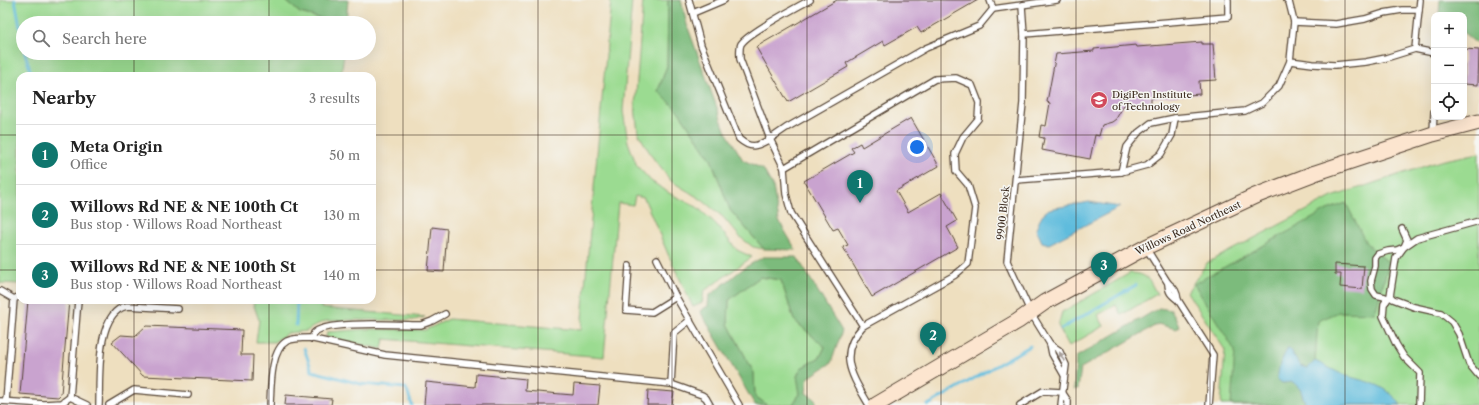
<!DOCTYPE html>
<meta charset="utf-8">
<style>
:root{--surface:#fff;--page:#f2f2f2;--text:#222;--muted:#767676;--line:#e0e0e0;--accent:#0f766e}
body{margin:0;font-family:"Libre Caslon Text",serif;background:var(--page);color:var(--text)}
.controls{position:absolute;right:12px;top:12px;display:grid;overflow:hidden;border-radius:8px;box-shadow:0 4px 16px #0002}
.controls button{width:36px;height:36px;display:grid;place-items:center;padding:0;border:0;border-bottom:1px solid var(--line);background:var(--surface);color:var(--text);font:20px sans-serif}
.you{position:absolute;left:917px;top:147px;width:14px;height:14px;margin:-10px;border:3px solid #fff;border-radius:50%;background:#1a73e8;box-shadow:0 0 0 6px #1a73e833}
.badge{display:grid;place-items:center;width:26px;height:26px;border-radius:50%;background:var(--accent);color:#fff;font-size:13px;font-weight:700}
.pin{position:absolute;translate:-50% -33px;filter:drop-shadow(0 1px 2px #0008)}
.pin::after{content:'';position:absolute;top:21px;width:14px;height:12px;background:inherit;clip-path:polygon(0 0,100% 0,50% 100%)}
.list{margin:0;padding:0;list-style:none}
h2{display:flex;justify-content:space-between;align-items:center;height:52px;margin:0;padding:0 16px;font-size:17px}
h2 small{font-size:13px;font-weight:400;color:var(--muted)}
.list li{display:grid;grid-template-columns:26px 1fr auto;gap:12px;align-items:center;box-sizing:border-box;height:60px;padding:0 16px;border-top:1px solid var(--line)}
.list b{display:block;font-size:15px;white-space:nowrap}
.list p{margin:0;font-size:13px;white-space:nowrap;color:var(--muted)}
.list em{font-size:13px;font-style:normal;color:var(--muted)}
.icon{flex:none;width:22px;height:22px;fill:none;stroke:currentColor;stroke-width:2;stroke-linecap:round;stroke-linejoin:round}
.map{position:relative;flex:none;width:1479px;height:405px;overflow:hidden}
.search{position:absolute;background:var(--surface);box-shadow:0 4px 16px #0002;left:16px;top:16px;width:360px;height:44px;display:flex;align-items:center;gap:10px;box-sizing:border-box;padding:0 14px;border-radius:22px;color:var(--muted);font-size:15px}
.panel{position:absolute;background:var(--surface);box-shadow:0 4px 16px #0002;left:16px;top:72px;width:360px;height:232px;border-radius:12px}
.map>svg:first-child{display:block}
.green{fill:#9bdb91;stroke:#6b8258}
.forest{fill:#7cbb7b;stroke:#5c724c}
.water{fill:#5fbcdd;stroke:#4d737e}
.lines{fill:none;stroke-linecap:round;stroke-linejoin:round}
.stream{stroke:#5fbcdd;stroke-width:3}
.building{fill:#c9a3cf}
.service-casing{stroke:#564536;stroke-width:8}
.secondary-casing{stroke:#564536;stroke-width:17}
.service{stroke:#fff;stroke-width:5.5}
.secondary{stroke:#fce5cf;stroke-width:15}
.oneway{fill:#a79f9a}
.grid{fill:none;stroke:#3b2a1e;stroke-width:1;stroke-opacity:0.55}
.labels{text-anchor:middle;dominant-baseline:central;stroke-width:3;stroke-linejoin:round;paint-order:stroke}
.poi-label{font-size:10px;fill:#3b2a1e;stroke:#f6f6f2;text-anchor:start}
.street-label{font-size:10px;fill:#3b2a1e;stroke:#f6f6f2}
</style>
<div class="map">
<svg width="1479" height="405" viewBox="0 0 1479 405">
<rect width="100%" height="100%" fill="#f6f6f2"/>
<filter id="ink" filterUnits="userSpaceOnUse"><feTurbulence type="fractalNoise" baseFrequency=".025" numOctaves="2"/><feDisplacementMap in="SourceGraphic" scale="8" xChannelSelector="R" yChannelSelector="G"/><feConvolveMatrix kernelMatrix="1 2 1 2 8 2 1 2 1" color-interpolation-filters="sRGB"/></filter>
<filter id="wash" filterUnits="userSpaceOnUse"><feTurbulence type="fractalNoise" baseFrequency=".012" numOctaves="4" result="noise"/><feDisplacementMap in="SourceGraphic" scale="16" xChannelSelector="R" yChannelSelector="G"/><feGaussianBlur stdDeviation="0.9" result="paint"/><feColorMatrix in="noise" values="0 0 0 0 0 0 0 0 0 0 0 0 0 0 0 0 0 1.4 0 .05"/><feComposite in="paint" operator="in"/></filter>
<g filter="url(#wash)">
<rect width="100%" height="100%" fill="#eedfbf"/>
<g class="green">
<polygon points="0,0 285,0 300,13 338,23 23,23 23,53 344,53 341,76 20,76 20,284 0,283"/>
<polygon points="611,0 632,0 623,111 628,142 637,166 651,181 669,193 697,207 716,224 737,250 752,257 704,291 702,303 693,307 668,254 644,198 635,196 633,205 618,203 604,357 384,339 382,349 326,337 327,332 369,329 425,330 449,319 581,330"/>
<polygon points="643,0 668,0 667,66 658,91 679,112 711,159 730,210 764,249 753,247 740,237 723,217 702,200 671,181 653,158 638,133 635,107"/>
<polygon points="1479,153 1479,405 1221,405 1225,350 1187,292 1207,263 1332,197 1440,161"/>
<path d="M1130,273C1147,273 1149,280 1157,294L1121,315L1116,305L1098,315L1104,326L1069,346L1058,326L1062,312Z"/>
<polygon points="760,277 781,280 794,320 825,347 820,357 801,368 800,394 792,405 767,405 755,396 754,373 728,324 729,300"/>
<polygon points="252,300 322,300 321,308 425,317 414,320 350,320 326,321 316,325 307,331 288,333 274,342 256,342 259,320"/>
</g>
<g class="forest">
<polygon points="285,0 348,0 346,23 338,23 300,13"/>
<polygon points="668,0 681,0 687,25 725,130 743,160 763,169 773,187 779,221 796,250 764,249 730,210 711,159 679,112 658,91 667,66"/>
<polygon points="1440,0 1479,0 1479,46 1464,33 1464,15 1439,15"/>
<polygon points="1346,203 1366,243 1389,263 1375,313 1339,312 1318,321 1315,361 1308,368 1300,366 1288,347 1280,364 1282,383 1293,382 1300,389 1306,405 1231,405 1235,351 1194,284 1327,210"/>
<polygon points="763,257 797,257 842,331 831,363 808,378 806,393 815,399 817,405 792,405 800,394 797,376 801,368 820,357 825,347 794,320 781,280 760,277 729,300 728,324 754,373 755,396 767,405 755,405 700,311 708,306 709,296 744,268"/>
<polygon points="1159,308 1171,310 1180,327 1176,329 1158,324 1081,368 1078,389 1074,389 1076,357"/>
</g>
<g class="water">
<polygon points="1089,202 1120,207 1049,244 1042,242 1036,229 1042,215 1049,209"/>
<path d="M1288,347L1300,366L1308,368L1315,361C1325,365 1334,371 1344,375C1368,383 1384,382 1401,405H1306L1300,389L1293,382L1282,383L1277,379L1280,364Z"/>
</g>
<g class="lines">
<g class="stream">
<polyline points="15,0 23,43"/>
<polyline points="25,53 32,76"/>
<polyline points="296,325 297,300"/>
<polyline points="1061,329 1136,285"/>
<polyline points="304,348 312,371 361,384 406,388 412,405"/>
<polyline points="928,405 1030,346"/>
</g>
</g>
<g id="blocks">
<g class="building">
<polygon points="837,0 978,0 921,33 917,27 885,45 883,41 846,63 848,67 788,102 756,47"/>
<polygon points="1202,42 1202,44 1213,44 1216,80 1199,81 1200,94 1151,98 1151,103 1124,105 1116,119 1112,122 1102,125 1099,136 1095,135 1090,159 1042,150 1044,138 1039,137 1041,125 1046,126 1050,103 1047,102 1056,54 1094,51 1094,49 1136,45 1137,47"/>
<polygon points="1464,49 1479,50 1478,85 1464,84"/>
<polygon points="911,118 939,166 896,191 908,212 941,193 957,221 947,227 958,247 872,297 843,247 848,245 838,228 833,230 804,181 854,152 851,148 860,143 862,147"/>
<polygon points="432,227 447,229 444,272 428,271"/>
<polygon points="1335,264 1364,266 1362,289 1340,287 1341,274 1335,274"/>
<polygon points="28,300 69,300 61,394 58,397 20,394"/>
<polygon points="146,326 242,330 241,355 253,355 252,381 143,376 112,342 121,335 135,336"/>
<polygon points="476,374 526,379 525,391 573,395 574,384 600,386 598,405 424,405 426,382 475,387"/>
<polygon points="648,390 674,392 672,405 647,405"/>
<polygon points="286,395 332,399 331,405 285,405"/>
</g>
</g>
</g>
<g filter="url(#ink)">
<use href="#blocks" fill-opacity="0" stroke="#564536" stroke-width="1"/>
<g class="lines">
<g class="service-casing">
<g id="service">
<path d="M689,0L701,45L739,139C752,150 757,146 770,139L784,168L786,194L791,213L863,326C836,355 853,377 869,405"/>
<path d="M810,0C797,7 748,33 741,44C739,48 740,54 740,59L770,139L786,128L926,48L979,26L993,9L1057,0"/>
<polyline points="990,0 993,9"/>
<polyline points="1022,6 1024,34 1023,103 1007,261 1031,313 1050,344 1059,350 1066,365 1061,405"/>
<polyline points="693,13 724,0"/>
<polyline points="1294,22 1336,24 1365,19 1384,13 1402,10 1419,10"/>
<polyline points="1024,34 1228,17 1228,0"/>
<polyline points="1415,49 1420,0"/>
<polyline points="1290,61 1313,64 1335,65 1366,62 1386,58 1415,49 1434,53"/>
<polyline points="1433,133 1434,112"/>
<polyline points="784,168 935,79 956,78 972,85 979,103 978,119 963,137 955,154 956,171 968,185 975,208 968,264 955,275 863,326"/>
<polyline points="1121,172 1127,147 1138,133 1151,123 1175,118 1245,111 1262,103 1279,86 1290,61 1294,22 1289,2 1287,0"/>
<polyline points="1016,180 1121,172 1147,165 1161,154 1172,135 1175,118"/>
<path d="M1146,248L1168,283C1175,288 1177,292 1178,300L1213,355L1209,405"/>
<polyline points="657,259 676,297 739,405"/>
<polyline points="629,266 626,310 652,312 676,297"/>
<path d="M1168,283C1168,292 1171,295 1178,300"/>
<polyline points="0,291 14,299"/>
<polyline points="1390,296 1393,299 1414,307 1441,313 1452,322 1459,334 1469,364 1479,376"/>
<polyline points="78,300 70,397 87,405"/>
<polyline points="1386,301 1385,297 1376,295 1372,289 1371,281 1375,266 1375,258 1378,254 1388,251 1397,250 1404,247 1407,240 1402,229"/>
<path d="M312,339C313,337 313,335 314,333C324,320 403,325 421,325L432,321L445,314"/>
<polyline points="1050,344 1052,354 1064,375"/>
<polyline points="671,384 674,333 690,320"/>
<polyline points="1062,392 1068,401 1068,405"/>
<polyline points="0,401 44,404 62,403 70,397"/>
<polyline points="6,401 14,299 20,296"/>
<path d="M99,405C100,380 95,312 127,306L178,309"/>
<polyline points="109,405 134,390 188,395"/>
<path d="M270,405C271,388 270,350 287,341C294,338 301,338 309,338L385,355L671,384L702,395L706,398L710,405"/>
<polyline points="1020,405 1043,391 1062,392"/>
<polyline points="1419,405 1420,373 1404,357 1396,344 1383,316 1384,304 1390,296 1396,258 1404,247 1417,238 1479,221"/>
</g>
</g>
<g class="secondary-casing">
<polyline id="secondary" points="876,405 1018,321 1045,302 1146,247 1255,196 1315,173 1433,134 1479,122"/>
</g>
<use href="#service" class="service"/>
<use href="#secondary" class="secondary"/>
</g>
<defs><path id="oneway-solid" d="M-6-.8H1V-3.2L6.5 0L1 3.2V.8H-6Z"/></defs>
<use class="oneway" href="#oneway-solid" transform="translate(1062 357) rotate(-117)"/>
</g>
<path class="grid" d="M134,0V23M269,0V23M403,0V405M538,0V405M672,0V405M807,0V405M941,0V405M1076,0V405M1210,0V405M1345,0V405M134,53V76M269,53V76M0,135H20M372,135H1479M0,270H20M372,270H1479M134,300V405M269,300V405"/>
<defs>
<g id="university-disc" transform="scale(0.9)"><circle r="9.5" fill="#d1495b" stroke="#f6f6f2"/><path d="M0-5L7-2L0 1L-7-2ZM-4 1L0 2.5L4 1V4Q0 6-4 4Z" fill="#fff"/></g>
</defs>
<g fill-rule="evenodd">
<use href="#university-disc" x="1099" y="100"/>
</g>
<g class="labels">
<g class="poi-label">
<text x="1112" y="94">DigiPen Institute<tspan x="1112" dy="12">of Technology</tspan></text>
</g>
<g class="street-label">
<text transform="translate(1003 213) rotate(-84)">9900 Block</text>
<text transform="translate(1188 228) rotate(-25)">Willows Road Northeast</text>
</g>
</g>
</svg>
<div class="controls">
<button>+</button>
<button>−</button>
<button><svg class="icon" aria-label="locate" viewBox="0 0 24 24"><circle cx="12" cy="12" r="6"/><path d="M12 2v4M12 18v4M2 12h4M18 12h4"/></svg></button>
</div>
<div class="you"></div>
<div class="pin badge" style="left:860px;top:203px">1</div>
<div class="pin badge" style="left:933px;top:355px">2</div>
<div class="pin badge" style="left:1104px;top:285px">3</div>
<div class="search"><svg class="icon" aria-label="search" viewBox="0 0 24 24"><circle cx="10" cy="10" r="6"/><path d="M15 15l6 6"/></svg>Search here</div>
<section class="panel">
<h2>Nearby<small>3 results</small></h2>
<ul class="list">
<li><span class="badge">1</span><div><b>Meta Origin</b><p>Office</p></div><em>50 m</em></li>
<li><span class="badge">2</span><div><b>Willows Rd NE &amp; NE 100th Ct</b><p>Bus stop · Willows Road Northeast</p></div><em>130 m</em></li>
<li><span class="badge">3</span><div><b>Willows Rd NE &amp; NE 100th St</b><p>Bus stop · Willows Road Northeast</p></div><em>140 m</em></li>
</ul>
</section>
</div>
